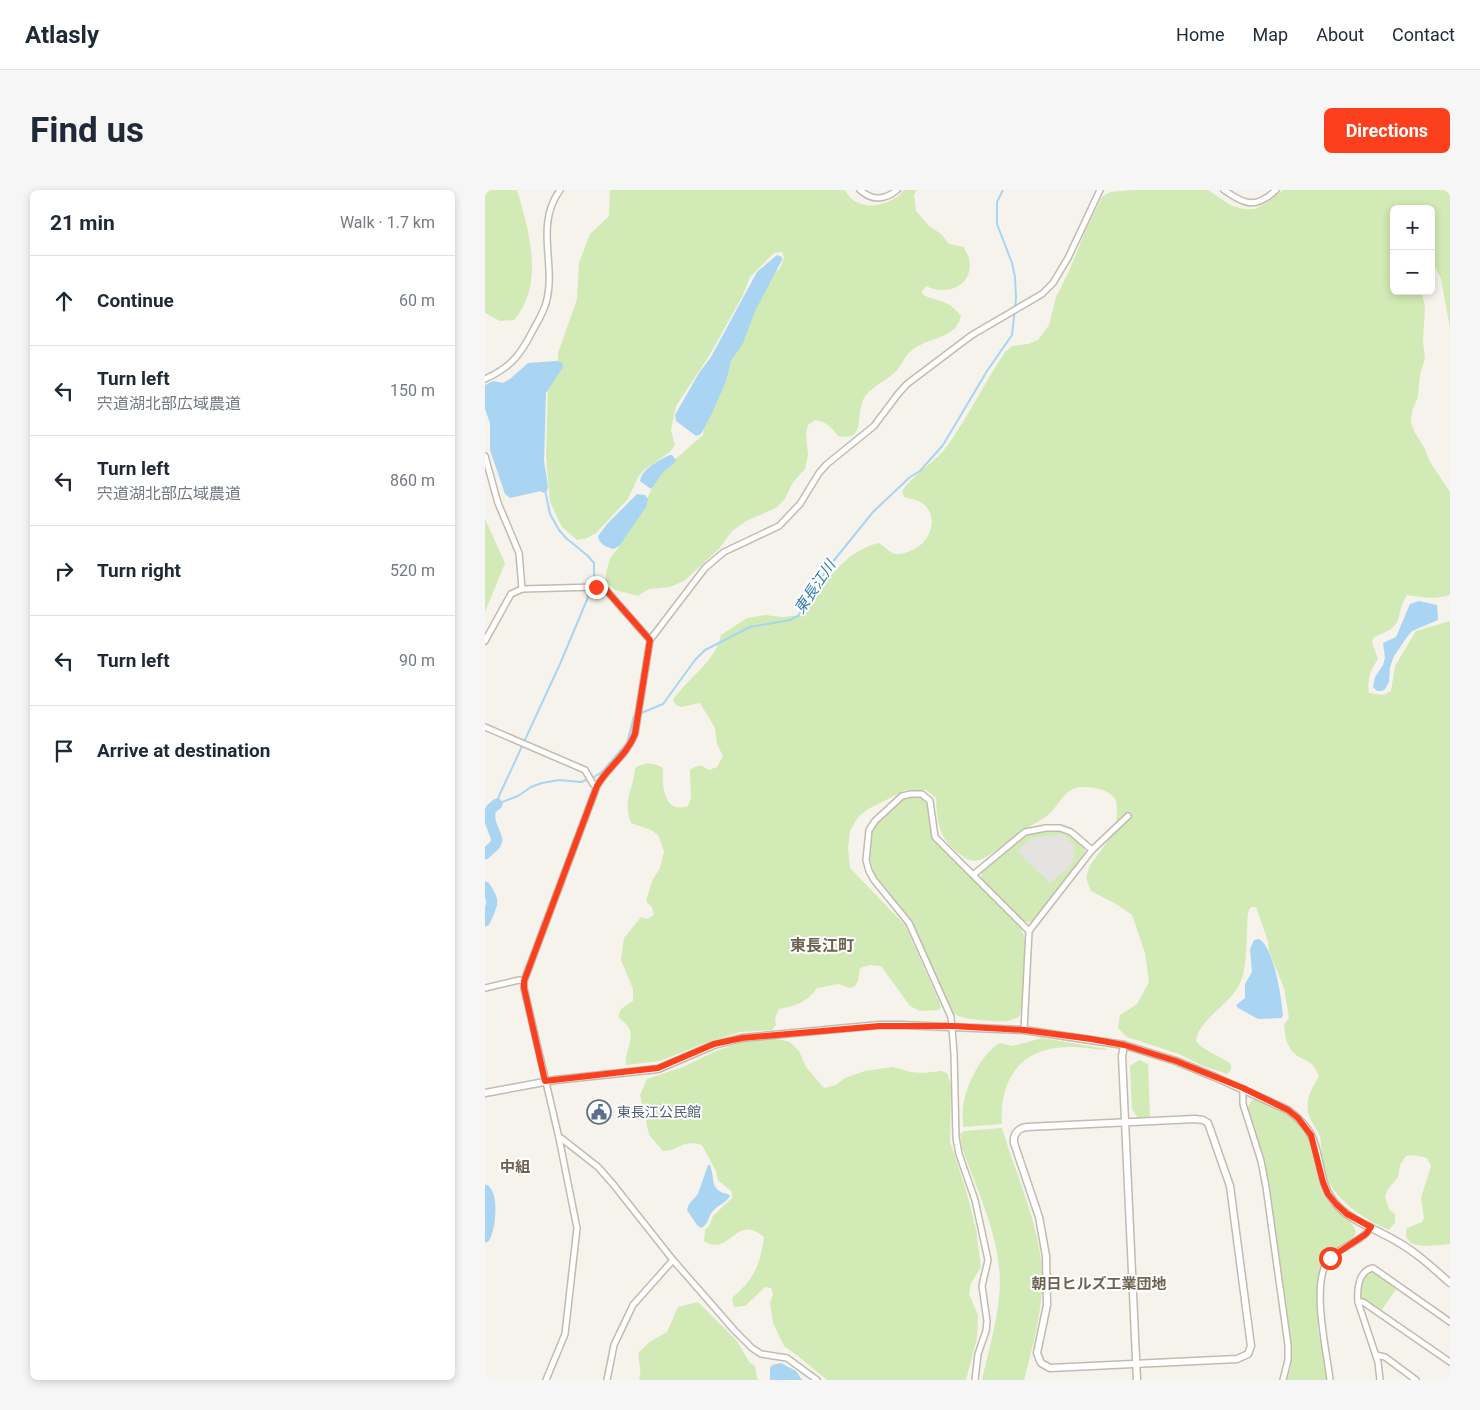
<!DOCTYPE html>
<meta charset="utf-8">
<style>
:root{--surface:#fff;--page:#f6f6f7;--text:#1f2937;--muted:#747a83;--line:#e0e1e3;--accent:#fc3f1d}
body{margin:0;font-family:Roboto,"Noto Sans JP",sans-serif;background:var(--page);color:var(--text)}
.controls{position:absolute;right:15px;top:15px;display:grid;overflow:hidden;border-radius:8px;box-shadow:0 2px 8px #0003}
.controls button{width:45px;height:45px;display:grid;place-items:center;padding:0;border:0;border-bottom:1px solid var(--line);background:var(--surface);color:var(--text);font:25px sans-serif}
.stop{position:absolute;width:15px;height:15px;margin:-11px;border:4px solid #fc3f1d;border-radius:50%;background:#fff}
.stop.end{background:#fc3f1d;border-color:#fff;box-shadow:0 1px 5px #0008}
.list{margin:0;padding:0;list-style:none}
h2{display:flex;justify-content:space-between;align-items:center;height:65px;margin:0;padding:0 20px;font-size:21px}
h2 small{font-size:16px;font-weight:400;color:var(--muted)}
.list li{display:grid;grid-template-columns:32px 1fr auto;gap:15px;align-items:center;box-sizing:border-box;height:90px;padding:0 20px;border-top:1px solid var(--line)}
.list b{display:block;font-size:19px;white-space:nowrap}
.list p{margin:0;font-size:16px;white-space:nowrap;color:var(--muted)}
.list em{font-size:16px;font-style:normal;color:var(--muted)}
.icon{flex:none;width:28px;height:28px;fill:none;stroke:currentColor;stroke-width:2;stroke-linecap:round;stroke-linejoin:round}
.map{position:relative;flex:none;width:965px;height:1190px;overflow:hidden;border-radius:8px}
header{display:flex;align-items:center;gap:30px;box-sizing:border-box;height:70px;padding:0 25px;background:var(--surface);border-bottom:1px solid var(--line)}
header strong{font-size:24px}
nav{display:flex;gap:28px;margin-inline-start:auto;font-size:18px}
.intro{display:flex;align-items:center;justify-content:space-between;box-sizing:border-box;height:120px;padding:0 30px}
h1{margin:0;font-size:35px}
.button{padding:12px 22px;border-radius:8px;background:var(--accent);color:#fff;font-size:18px;font-weight:700}
main{display:flex;gap:30px;padding:0 30px}
aside{flex:1;background:var(--surface);border-radius:8px;box-shadow:0 2px 8px #0003}
.map>svg:first-child{display:block}
.green{fill:#d2eab5}
.parking{fill:#e5e3e0}
.water{fill:#a9d4f2}
.lines{fill:none;stroke-linecap:round;stroke-linejoin:round}
.stream{stroke:#a9d4f2;stroke-width:2}
.river{stroke:#a9d4f2;stroke-width:11}
.minor-casing{stroke:#c2bbae;stroke-width:8}
.tertiary-casing{stroke:#c2bbae;stroke-width:9}
.minor{stroke:#fff;stroke-width:5}
.tertiary{stroke:#fff;stroke-width:6}
.route{stroke:#fc3f1d;stroke-width:6}
.labels{text-anchor:middle;dominant-baseline:central;stroke-width:4;stroke-linejoin:round;paint-order:stroke}
.service-label{font-size:14px;fill:#4e5e75;stroke:#fff;text-anchor:start}
.water-label{font-size:15px;font-style:italic;fill:#2e7ab2;stroke:#fff}
.neighbourhood-label{font-size:15px;font-weight:bold;fill:#6e6250;stroke:#fff}
.quarter-label{font-size:16px;font-weight:bold;fill:#6e6250;stroke:#fff}
</style>
<header>
<strong>Atlasly</strong>
<nav><a>Home</a><a>Map</a><a>About</a><a>Contact</a></nav>
</header>
<div class="intro"><h1>Find us</h1><a class="button">Directions</a></div>
<main>
<aside>
<h2>21 min<small>Walk · 1.7 km</small></h2>
<ul class="list">
<li><svg class="icon" aria-label="ahead" viewBox="0 0 24 24"><path d="M12 20V5M6 11l6-6 6 6"/></svg><div><b>Continue</b></div><em>60 m</em></li>
<li><svg class="icon" aria-label="left" viewBox="0 0 24 24"><path d="M17 20v-9H6M10 6l-5 5 5 5"/></svg><div><b>Turn left</b><p>宍道湖北部広域農道</p></div><em>150 m</em></li>
<li><svg class="icon" aria-label="left" viewBox="0 0 24 24"><path d="M17 20v-9H6M10 6l-5 5 5 5"/></svg><div><b>Turn left</b><p>宍道湖北部広域農道</p></div><em>860 m</em></li>
<li><svg class="icon" aria-label="right" viewBox="0 0 24 24"><path d="M7 20v-9h11M14 6l5 5-5 5"/></svg><div><b>Turn right</b></div><em>520 m</em></li>
<li><svg class="icon" aria-label="left" viewBox="0 0 24 24"><path d="M17 20v-9H6M10 6l-5 5 5 5"/></svg><div><b>Turn left</b></div><em>90 m</em></li>
<li><svg class="icon" aria-label="arrive" viewBox="0 0 24 24"><path d="M6 21V4h12l-3 4 3 4H6"/></svg><div><b>Arrive at destination</b></div></li>
</ul>
</aside>
<div class="map">
<svg width="965" height="1190" viewBox="0 0 965 1190">
<rect width="100%" height="100%" fill="#f6f3ec"/>
<g class="green">
<path d="M0,0H32C44,41 60,94 29,130L15,131L0,123Z"/>
<path d="M125,0H360C371,23 405,18 419,0H432L429,5L431,21L444,36L456,44L464,54L479,57C480,61 483,65 484,68C490,95 462,107 441,96L437,101L438,105C446,109 455,110 463,114C468,117 472,121 476,126C471,150 441,147 426,161C420,166 417,174 412,180C407,186 398,191 391,196C385,201 379,205 377,213C371,230 380,251 353,246C346,237 342,232 330,230L323,235L321,243L323,265L320,279L308,292L300,309L291,318L263,330L247,341L234,359L199,391L185,397L164,399L153,406L130,400L121,392V383L125,368L131,361L159,315L171,290L186,273L218,245L219,233L246,168L283,90L295,78L299,67L297,62L289,63L265,87L257,107L224,166L191,216L186,240L190,255L185,262L160,279L153,287L143,309L111,343L102,348L92,350L77,337L65,312L61,267L63,193C69,184 74,174 73,163L92,109L94,73L105,44L124,26Z"/>
<path d="M646,0H723L745,15L758,19H769L782,13L798,0H965V138L956,89L950,77L946,76V19H909V101H936L940,116L938,152L940,168L935,185L933,206L927,222L926,233L930,243L939,257L945,272L965,302V405C950,410 937,407 922,405C908,427 923,435 889,447L887,452L893,469C885,481 882,489 884,503L899,505L906,501L910,476L931,441L965,431V1054C950,1055 915,1062 922,1038L937,1032L939,1028L936,1008L946,976L942,968L929,965L921,966L915,975L913,987L903,999L900,1007L904,1019L910,1024V1033L904,1040C880,1030 851,1011 841,986C837,975 837,959 835,947C833,941 829,936 826,930C818,915 825,900 834,887C828,867 818,873 808,862C801,854 800,845 799,835L804,828L799,798L784,761L783,751L771,717H766L763,722C761,742 763,775 756,791C747,814 713,829 711,851C720,862 734,865 746,874V880L742,884L718,876L694,864L642,847L633,838L635,825L652,814L664,792L660,763L647,725L631,714L606,701L601,688L605,675L632,639C630,629 634,616 630,609C625,599 602,595 591,598C579,601 575,613 567,621C558,631 545,635 535,642C526,649 504,668 494,670C486,672 482,669 476,665C454,650 452,633 451,608L441,600H421L383,619L373,627L365,641L363,658L365,678L420,735L454,811L456,817L454,820L435,821L425,816L396,776L385,775L375,778L373,791L369,797L364,798L353,794L332,798C323,812 310,816 294,819L290,828L291,835L287,840L255,842L218,854L175,871L141,875C139,858 157,843 134,828C133,818 141,816 148,811V799L136,770L139,748L156,727L162,729L169,725L167,717L161,711L167,691L175,678L179,661L173,645L166,640L146,633C137,610 149,599 150,578C160,572 168,572 178,578C177,594 178,625 203,616L206,608L205,580C213,574 216,575 224,580L232,577L238,566L232,554L230,538L215,513L196,517L191,515L188,510C202,489 232,470 236,445L262,428L280,425L298,427L317,425C337,397 358,361 394,353C399,356 405,363 410,364C415,365 420,363 425,361C445,354 456,327 437,313C431,309 425,309 419,307L417,301C429,283 450,273 463,255C484,225 500,192 520,162L527,156L543,154L553,150L564,135L571,107L584,81L603,35L617,7L625,2Z"/>
<polygon points="0,329 20,373 0,422"/>
<path d="M435,605C450,617 442,637 452,653L536,739L540,748L537,819L534,827C531,828 527,830 523,831C512,832 475,830 468,823L427,734L413,714L390,686L385,670L384,647L389,636L414,612L423,606Z"/>
<path d="M570,640C580,640 594,647 599,657C600,660 599,663 600,666L554,726L548,732H539L501,695C497,690 495,687 497,680L540,645Z"/>
<path d="M288,848L305,852L314,861L321,877L339,898L351,895L360,888L380,881L408,877L425,882L438,883L456,881L462,883L466,894L465,952L481,1000L491,1039L496,1077L486,1093L484,1104L493,1125L492,1148L481,1190H342L313,1166L299,1156L288,1133L285,1113L288,1104L286,1098L280,1097L260,1116L249,1117L247,1108C269,1089 275,1076 279,1047C250,1022 245,1068 219,1051L220,1040L224,1036L228,1026L247,1008V1002L233,990L231,981L217,955C196,949 196,960 178,961L164,945L155,905L162,889L198,877L231,861L260,851Z"/>
<path d="M557,848L622,859V860C608,860 594,856 580,857C534,859 514,891 517,934L478,937C478,931 477,924 478,917C481,895 496,864 515,853L528,856Z"/>
<polygon points="654,870 663,874 665,928 653,928 647,919 645,876"/>
<path d="M772,909C808,926 823,933 830,974C832,987 835,1000 842,1011C850,1023 866,1027 871,1041L868,1049L847,1062L840,1068L834,1084L833,1139L842,1190H802L806,1177L807,1157L796,1083L781,983L762,918L767,910Z"/>
<path d="M517,938C530,982 550,1024 556,1070C561,1110 549,1151 539,1190H497C503,1163 511,1136 514,1108C520,1057 494,1005 477,958L475,944L479,941Z"/>
<path d="M887,1080L912,1098L896,1121L875,1107C874,1096 878,1086 887,1080Z"/>
<path d="M213,1112L252,1151L264,1172L270,1176L272,1188L274,1190H154C158,1176 152,1174 154,1162L166,1151L182,1142L193,1117Z"/>
</g>
<polygon class="parking" points="578,644 591,658 588,661 589,667 584,677 565,693 532,661 546,648"/>
<g class="water">
<polygon points="292,65 297,67 297,70 271,119 258,153 246,171 241,191 228,221 216,244 211,246 191,231 190,225 214,183 226,167 272,82"/>
<polygon points="72,171 77,173 78,177 61,203 59,271 63,296 62,301 57,303 56,301 25,308 20,304 5,260 5,233 0,219 0,195 8,191 18,193 25,189 43,173"/>
<path d="M184,265H187L191,270C187,277 180,279 176,285C172,290 170,295 166,299L155,291C157,278 174,271 184,265Z"/>
<path d="M152,304L160,305L163,309L161,317L135,355L129,359C122,358 113,353 113,346L123,333Z"/>
<polygon points="934,411 952,415 953,430 927,441 922,447 909,466 905,477 904,492 900,499 897,501 892,501 888,497 890,487 898,475 900,468 898,453 911,447 925,414"/>
<path d="M774,749C789,757 797,810 798,826L796,828L773,829L753,818L751,815L760,808V794L767,782L765,759L769,750Z"/>
<path d="M223,975H225C230,987 224,1001 243,1004L245,1006C240,1014 232,1015 227,1022C223,1028 223,1035 216,1038L212,1035L202,1020L204,1014L213,1004Z"/>
<polygon points="296,1173 311,1181 317,1190 285,1190 285,1178 287,1175"/>
</g>
<g class="lines">
<g class="stream">
<polyline points="12,614 33,606 46,597 57,593 74,590 96,592 109,587 117,582 142,553 149,526 178,514 210,470 220,460 265,437 305,430 313,426 342,379 388,322 425,287 435,281 458,255 502,181 527,145 531,108 530,87 527,73 512,34 512,12 518,0"/>
<polyline points="12,614 14,606 75,474 109,393 109,373 103,366 81,348 74,340 65,324 60,300"/>
</g>
<g class="river">
<path d="M0,664L10,655L12,650C9,638 2,632 6,619L12,614"/>
<path d="M0,697C11,713 7,714 0,731"/>
<path d="M0,1000C8,1008 5,1036 0,1047"/>
</g>
<g class="minor-casing">
<g id="minor">
<path d="M375,0C387,11 400,10 412,0"/>
<path d="M739,0C760,15 771,19 791,0"/>
<path d="M0,189C24,178 34,167 46,144C51,134 58,124 61,113C72,75 49,36 75,0"/>
<polyline points="0,266 13,313 34,363 37,399"/>
<polyline points="0,451 26,404 37,399 111,397 121,400 165,450"/>
<polyline points="0,537 100,580 108,594 112,596"/>
<polyline points="488,685 540,642 561,638 575,638 586,642 607,660"/>
<polyline points="0,798 34,790 39,791"/>
<polyline points="539,840 544,741 607,660 643,626"/>
<polyline points="758,899 758,914 776,971 781,997 803,1155 803,1170 798,1190"/>
<polyline points="74,948 76,948 113,977 128,994 188,1070 250,1141 267,1158 276,1164 302,1168 332,1190"/>
<polyline points="873,1112 878,1112 965,1172"/>
<polyline points="891,1165 900,1167 931,1190"/>
<path d="M61,1190L80,1144L92,1038L74,948L39,798V791L112,596C123,577 142,565 150,544L165,450L220,378L239,362L294,336L315,314L334,283L342,274L389,236L413,204L422,194L487,145L557,104L568,93L583,68L615,0"/>
<polyline points="122,1190 129,1155 148,1115 188,1070"/>
<polyline points="490,1190 493,1164 501,1141 502,1131 497,1096 503,1070 490,1010 474,964 471,948 469,863 466,827 424,733 389,690 384,681 381,670 384,640 390,631 417,606 426,604 437,604 445,611 450,647 544,741"/>
<path d="M845,1190C842,1162 825,1092 844,1069C855,1056 876,1053 886,1037"/>
<path d="M895,1190L893,1172L873,1112C872,1100 873,1081 888,1078L965,1132"/>
</g>
</g>
<g class="tertiary-casing">
<g id="tertiary">
<polyline points="639,855 637,866 652,1190"/>
<path d="M0,903L70,890L173,879L229,855L257,848L394,835H417L539,840L639,855L691,871L730,887L803,920C812,927 821,935 826,945C837,967 833,994 850,1013C865,1031 891,1039 911,1051C931,1062 948,1078 965,1093"/>
<path d="M710,929L718,930L723,933L745,996L766,1156L763,1164L752,1169L565,1178L556,1173L552,1163L562,1115L561,1066L554,1027L529,953C528,944 533,938 542,937Z"/>
</g>
</g>
<use href="#minor" class="minor"/>
<use href="#tertiary" class="tertiary"/>
</g>
<g class="lines">
<path class="route" d="M111,397L121,400L165,450L150,544C142,565 123,577 112,596L39,791V798L60,891L173,878L229,854L257,848L394,836H467L539,840L606,849L639,855L691,871L758,898L803,920L813,928L826,945L838,992L843,1004L851,1014L862,1024L886,1037L881,1044L845,1068"/>
</g>
<defs>
<g id="civic-ring" transform="scale(1.25)"><circle r="9.5" fill="#fff" stroke="#5c6f8a" stroke-width="1.5"/><path d="M-.6-6.5H3V-4.5H.6V-3L4-1V1h2V6H-6V1h2V-1L-.6-3ZM-1.2 2.5V6h2.4V2.5Z" fill="#5c6f8a"/></g>
</defs>
<g fill-rule="evenodd">
<use href="#civic-ring" x="114" y="922"/>
</g>
<g class="labels">
<g class="service-label">
<text x="132" y="922">東長江公民館</text>
</g>
<g class="water-label">
<text transform="translate(330 397) rotate(-56)">東長江川</text>
</g>
<g class="neighbourhood-label">
<text x="30" y="977">中組</text>
<text x="614" y="1094">朝日ヒルズ工業団地</text>
</g>
<g class="quarter-label">
<text x="337" y="755">東長江町</text>
</g>
</g>
</svg>
<div class="controls">
<button>+</button>
<button>−</button>
</div>
<div class="stop" style="left:845px;top:1068px"></div>
<div class="stop end" style="left:111px;top:397px"></div>
</div>
</main>
